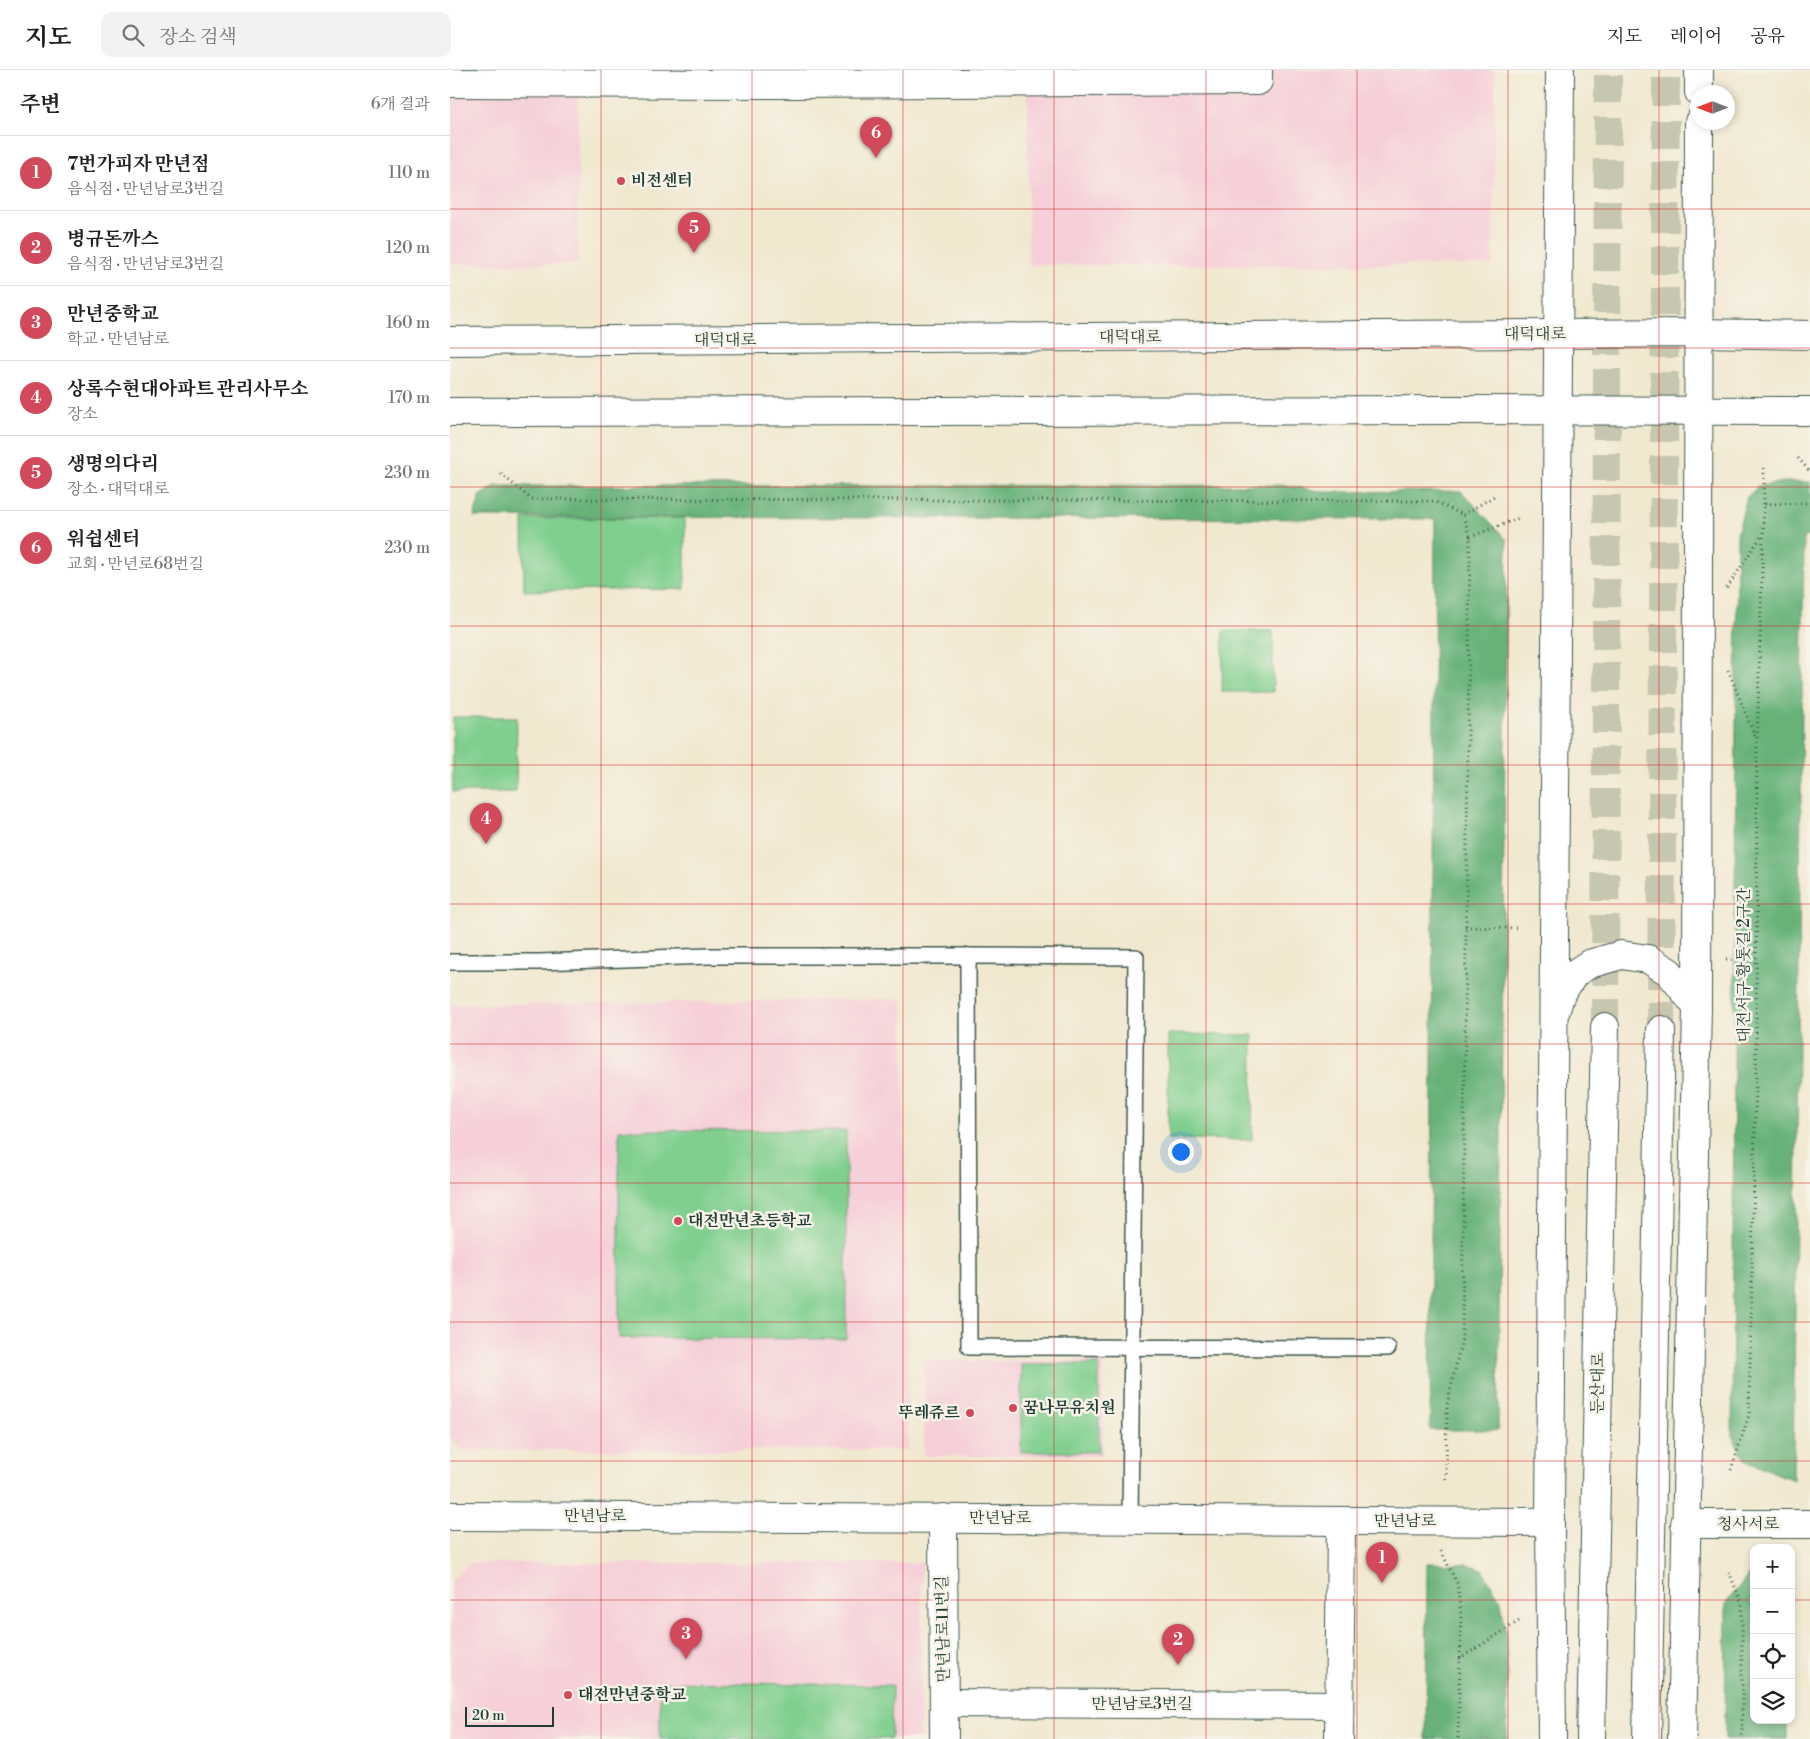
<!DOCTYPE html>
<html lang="ko">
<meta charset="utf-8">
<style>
:root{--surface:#fff;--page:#f2f2f2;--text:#202124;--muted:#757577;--line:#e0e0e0;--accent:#d1495b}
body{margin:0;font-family:"Libre Bodoni","Noto Serif KR",serif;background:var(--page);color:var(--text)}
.controls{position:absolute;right:15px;bottom:15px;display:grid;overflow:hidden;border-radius:10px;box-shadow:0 2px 8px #0003}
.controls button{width:45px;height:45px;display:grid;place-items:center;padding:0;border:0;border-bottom:1px solid var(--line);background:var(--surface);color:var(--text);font:25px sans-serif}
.compass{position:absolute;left:1240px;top:15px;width:45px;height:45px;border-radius:50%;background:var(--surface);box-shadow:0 2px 8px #0003;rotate:270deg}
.scale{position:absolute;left:15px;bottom:12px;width:89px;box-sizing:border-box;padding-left:5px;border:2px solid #1f3d34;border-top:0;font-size:14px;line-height:18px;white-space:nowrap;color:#1f3d34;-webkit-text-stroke:4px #f7f3e8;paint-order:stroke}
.you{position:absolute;left:730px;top:1081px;width:18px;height:18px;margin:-12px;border:4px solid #fff;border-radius:50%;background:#1a73e8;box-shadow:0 0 0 8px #1a73e833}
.badge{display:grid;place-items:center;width:32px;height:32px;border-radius:50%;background:var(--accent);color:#fff;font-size:16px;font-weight:700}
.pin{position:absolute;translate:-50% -41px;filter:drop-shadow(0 1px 2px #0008)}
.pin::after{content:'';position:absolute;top:26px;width:18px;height:15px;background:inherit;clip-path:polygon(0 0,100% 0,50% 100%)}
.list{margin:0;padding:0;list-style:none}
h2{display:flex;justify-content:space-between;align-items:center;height:65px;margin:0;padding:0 20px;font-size:21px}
h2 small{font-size:16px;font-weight:400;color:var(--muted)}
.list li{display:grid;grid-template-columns:32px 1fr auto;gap:15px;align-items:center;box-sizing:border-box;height:75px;padding:0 20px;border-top:1px solid var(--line)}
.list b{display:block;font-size:19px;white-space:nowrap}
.list p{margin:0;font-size:16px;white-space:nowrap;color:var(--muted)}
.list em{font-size:16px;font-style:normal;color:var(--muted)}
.icon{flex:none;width:28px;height:28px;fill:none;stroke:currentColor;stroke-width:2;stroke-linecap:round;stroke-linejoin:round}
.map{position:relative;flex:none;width:1360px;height:1669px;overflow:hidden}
header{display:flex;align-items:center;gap:30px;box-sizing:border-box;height:70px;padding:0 25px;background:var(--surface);border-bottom:1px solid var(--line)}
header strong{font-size:24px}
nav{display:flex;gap:28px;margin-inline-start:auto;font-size:18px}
.search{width:350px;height:45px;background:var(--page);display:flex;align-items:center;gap:12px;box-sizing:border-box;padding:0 18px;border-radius:10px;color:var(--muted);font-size:19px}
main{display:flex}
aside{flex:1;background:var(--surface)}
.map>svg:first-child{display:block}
.built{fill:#f6cfd8}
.green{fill:#80cf8f;stroke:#508662}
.forest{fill:#68b27a;stroke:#447857}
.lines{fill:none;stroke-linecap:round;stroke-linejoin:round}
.primary-tunnel{stroke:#c7c6b1;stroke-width:28;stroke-dasharray:28 14;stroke-linecap:butt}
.lane-casing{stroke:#3e574b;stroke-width:18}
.street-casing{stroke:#3e574b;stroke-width:30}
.secondary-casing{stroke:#3e574b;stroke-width:30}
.primary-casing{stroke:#3e574b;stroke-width:30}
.path{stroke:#3e574b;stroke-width:3;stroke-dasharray:1 4;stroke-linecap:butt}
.lane{stroke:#fff;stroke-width:15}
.street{stroke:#fff;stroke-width:28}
.secondary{stroke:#fff;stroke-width:28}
.primary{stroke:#fff;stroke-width:28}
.grid{fill:none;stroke:#d62828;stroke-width:1;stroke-opacity:0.55}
.poi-dot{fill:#d1495b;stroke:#f7f3e8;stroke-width:2}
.labels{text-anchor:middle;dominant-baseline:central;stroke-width:5;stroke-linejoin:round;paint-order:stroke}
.poi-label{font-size:16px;font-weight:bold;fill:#1f3d34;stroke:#f7f3e8;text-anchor:start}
.street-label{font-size:16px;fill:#1f3d34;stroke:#f7f3e8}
</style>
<header>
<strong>지도</strong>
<div class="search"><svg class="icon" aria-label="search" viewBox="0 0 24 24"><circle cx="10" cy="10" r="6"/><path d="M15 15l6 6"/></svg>장소 검색</div>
<nav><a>지도</a><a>레이어</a><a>공유</a></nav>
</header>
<main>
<aside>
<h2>주변<small>6개 결과</small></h2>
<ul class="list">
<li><span class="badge">1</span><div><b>7번가피자 만년점</b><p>음식점 · 만년남로3번길</p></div><em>110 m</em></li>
<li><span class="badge">2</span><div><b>병규돈까스</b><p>음식점 · 만년남로3번길</p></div><em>120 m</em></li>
<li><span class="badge">3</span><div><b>만년중학교</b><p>학교 · 만년남로</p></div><em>160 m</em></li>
<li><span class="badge">4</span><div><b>상록수현대아파트 관리사무소</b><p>장소</p></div><em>170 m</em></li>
<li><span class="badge">5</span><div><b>생명의다리</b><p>장소 · 대덕대로</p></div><em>230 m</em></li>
<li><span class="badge">6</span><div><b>워쉽센터</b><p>교회 · 만년로68번길</p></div><em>230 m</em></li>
</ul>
</aside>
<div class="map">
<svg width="1360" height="1669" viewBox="0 0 1360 1669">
<rect width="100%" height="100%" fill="#f7f3e8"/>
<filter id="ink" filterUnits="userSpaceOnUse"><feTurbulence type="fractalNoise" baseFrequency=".02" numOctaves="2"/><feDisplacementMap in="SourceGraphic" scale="10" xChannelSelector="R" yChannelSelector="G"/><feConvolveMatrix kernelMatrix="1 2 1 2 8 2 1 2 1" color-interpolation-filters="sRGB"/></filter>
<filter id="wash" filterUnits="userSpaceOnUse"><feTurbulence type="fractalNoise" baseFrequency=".0096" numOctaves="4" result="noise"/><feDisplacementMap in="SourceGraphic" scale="20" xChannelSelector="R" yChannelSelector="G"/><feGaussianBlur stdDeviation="1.12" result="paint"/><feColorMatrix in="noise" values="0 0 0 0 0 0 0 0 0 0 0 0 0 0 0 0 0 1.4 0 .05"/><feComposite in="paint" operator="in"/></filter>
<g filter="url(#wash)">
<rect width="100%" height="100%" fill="#f1e8d0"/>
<g class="built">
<rect x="0" y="0" width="128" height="194"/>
<polygon points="578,0 1045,0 1043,195 578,195"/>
<polygon points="453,929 458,1380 11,1380 0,1367 0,935"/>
<rect x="474" y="1291" width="179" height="95"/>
<polygon points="21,1493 472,1493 470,1669 1,1669 2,1510"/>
</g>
<g class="green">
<polygon points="235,448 235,519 74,521 73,449"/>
<polygon points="773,561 823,561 823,622 772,622"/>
<polygon points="3,647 67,647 66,722 3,722"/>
<polygon points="718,964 803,965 802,1070 718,1069"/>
<polygon points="169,1060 396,1061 396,1269 169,1268"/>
<rect x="571" y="1294" width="78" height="88"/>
<polygon points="210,1612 442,1615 441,1669 210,1669"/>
</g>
<g class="forest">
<polygon points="1335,412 1360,412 1360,466 1354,467 1343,1410 1296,1391 1282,1366 1287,464 1297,427 1308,416"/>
<polygon points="831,415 877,422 1011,421 1057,470 1048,1360 980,1360 985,449 24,447 30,426 46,416"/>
<polygon points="977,1493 1018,1494 1032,1499 1051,1531 1057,1574 1057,1669 976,1669"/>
<polygon points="1300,1503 1304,1503 1304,1650 1337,1650 1337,1669 1275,1669 1276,1533"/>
</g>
</g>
<g filter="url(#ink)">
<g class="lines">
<g class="primary-tunnel">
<polyline points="1155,957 1158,0"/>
<polyline points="1211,960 1216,0"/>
</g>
<g class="lane-casing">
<g id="lane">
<polyline points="518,886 519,1277 938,1278"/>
<polyline points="0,892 90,892 259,886 518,886 686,887 680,1449"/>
</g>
</g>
<g class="street-casing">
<g id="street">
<polyline points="0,13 341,14 808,11 808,0"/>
<polyline points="0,1446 1100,1452"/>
<polyline points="493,1448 494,1669"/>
<polyline points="494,1633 889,1635"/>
<polyline points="889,1669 891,1451"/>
</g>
</g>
<g class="secondary-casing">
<polyline id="secondary" points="1235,1454 1360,1454"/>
</g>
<g class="primary-casing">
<g id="primary">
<polyline points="1249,22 1249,0"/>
<polyline points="0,271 1248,263 1360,265"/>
<polyline points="0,342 1007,340 1360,341"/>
<polyline points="1106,940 1110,926 1124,904 1139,894 1171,885 1198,889 1219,902 1247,937"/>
<polyline points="1102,1669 1100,1452 1110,0"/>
<polyline points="1141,1669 1155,957"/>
<polyline points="1197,1669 1211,960"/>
<polyline points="1232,1669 1247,937 1249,52"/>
</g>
</g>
<g class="path">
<polyline points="1348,388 1360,402"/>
<polyline points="51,404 81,429 984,431 1013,445 1020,467 1012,1268 997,1335 996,1411"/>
<polyline points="1314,434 1314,397"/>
<polyline points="1013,445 1046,425"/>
<polyline points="1020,467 1069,448"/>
<polyline points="1277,518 1312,465"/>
<polyline points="1278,600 1306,669"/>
<polyline points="1015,857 1068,858"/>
<polyline points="1276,889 1306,890"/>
<polyline points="1281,1400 1299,1345 1306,1005 1307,672 1314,434 1360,433"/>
<polyline points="991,1481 1007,1513 1011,1545 1008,1669"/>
<polyline points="1279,1502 1292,1534 1292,1669"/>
<polyline points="1009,1589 1069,1551"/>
</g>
<use href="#lane" class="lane"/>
<use href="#street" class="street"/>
<use href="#secondary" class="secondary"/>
<use href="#primary" class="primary"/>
</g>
</g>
<path class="grid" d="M151,0V1669M302,0V1669M453,0V1669M604,0V1669M756,0V1669M907,0V1669M1058,0V1669M1209,0V1669M0,139H1360M0,278H1360M0,417H1360M0,556H1360M0,695H1360M0,834H1360M0,974H1360M0,1113H1360M0,1252H1360M0,1391H1360M0,1530H1304M1341,1530H1360"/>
<g class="poi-dot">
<circle cx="171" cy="111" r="5"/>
<circle cx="228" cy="1151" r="5"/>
<circle cx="563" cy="1338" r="5"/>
<circle cx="520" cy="1343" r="5"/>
<circle cx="118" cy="1625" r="5"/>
</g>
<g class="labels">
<g class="poi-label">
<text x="181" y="111">비전센터</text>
<text x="238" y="1151">대전만년초등학교</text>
<text x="573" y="1338">꿈나무유치원</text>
<text x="510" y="1343" text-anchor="end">뚜레쥬르</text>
<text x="128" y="1625">대전만년중학교</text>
</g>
<g class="street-label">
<text x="1085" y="264">대덕대로</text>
<text x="680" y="267">대덕대로</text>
<text x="275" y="270">대덕대로</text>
<text transform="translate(1294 895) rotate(-90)">대전서구 황톳길 2구간</text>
<text transform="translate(1148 1313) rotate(-89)">둔산대로</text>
<text x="145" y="1446">만년남로</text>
<text x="550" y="1448">만년남로</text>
<text x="955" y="1451">만년남로</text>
<text x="1298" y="1454">청사서로</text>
<text transform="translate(493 1559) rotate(-91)">만년남로11번길</text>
<text x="692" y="1634">만년남로3번길</text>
</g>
</g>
</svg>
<div class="controls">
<button>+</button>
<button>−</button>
<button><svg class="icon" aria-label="locate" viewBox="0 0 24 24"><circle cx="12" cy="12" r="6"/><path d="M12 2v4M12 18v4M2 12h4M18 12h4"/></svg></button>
<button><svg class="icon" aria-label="layers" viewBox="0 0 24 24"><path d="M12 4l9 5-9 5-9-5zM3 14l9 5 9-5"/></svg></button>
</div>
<svg class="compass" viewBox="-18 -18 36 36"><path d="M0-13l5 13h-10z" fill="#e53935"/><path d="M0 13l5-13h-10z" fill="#757577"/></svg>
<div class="scale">20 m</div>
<div class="you"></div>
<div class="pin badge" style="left:932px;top:1513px">1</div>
<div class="pin badge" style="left:728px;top:1595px">2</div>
<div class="pin badge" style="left:236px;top:1589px">3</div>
<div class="pin badge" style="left:36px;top:774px">4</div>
<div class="pin badge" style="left:244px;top:183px">5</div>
<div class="pin badge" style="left:426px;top:88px">6</div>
</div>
</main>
